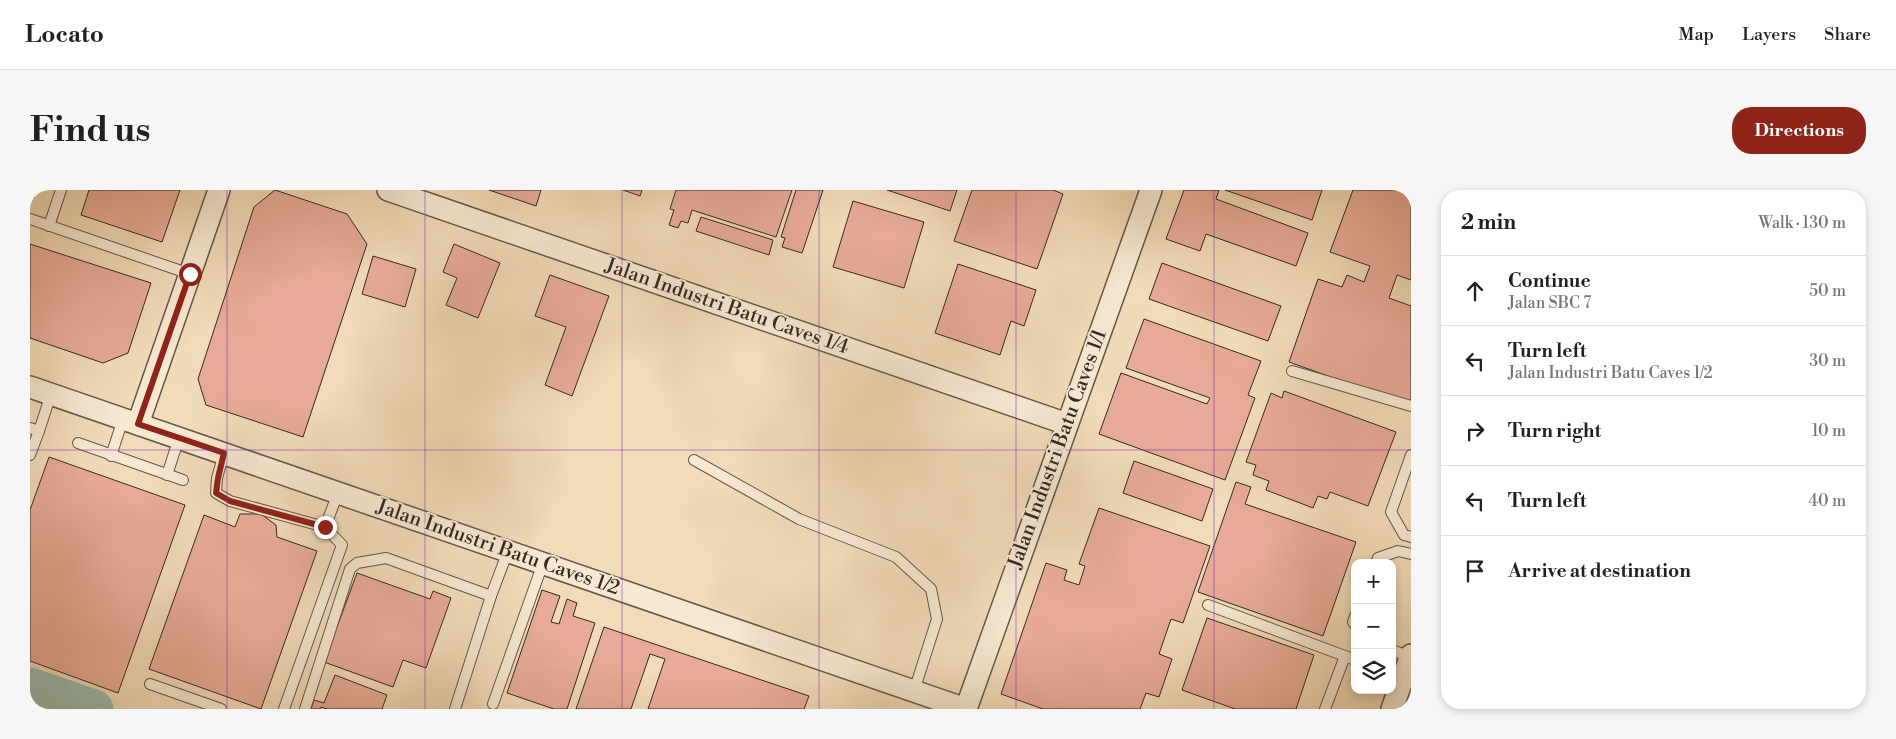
<!DOCTYPE html>
<meta charset="utf-8">
<style>
:root{--surface:#fff;--page:#f6f6f6;--text:#202124;--muted:#757577;--line:#e0e0e0;--accent:#8f2418}
body{margin:0;font-family:"Libre Bodoni",serif;background:var(--page);color:var(--text)}
.controls{position:absolute;right:15px;bottom:15px;display:grid;overflow:hidden;border-radius:10px;box-shadow:0 2px 8px #0003}
.controls button{width:45px;height:45px;display:grid;place-items:center;padding:0;border:0;border-bottom:1px solid var(--line);background:var(--surface);color:var(--text);font:25px sans-serif}
.stop{position:absolute;width:15px;height:15px;margin:-11px;border:4px solid #8f2418;border-radius:50%;background:#fff}
.stop.end{background:#8f2418;border-color:#fff;box-shadow:0 1px 5px #0008}
.list{margin:0;padding:0;list-style:none}
h2{display:flex;justify-content:space-between;align-items:center;height:65px;margin:0;padding:0 20px;font-size:21px}
h2 small{font-size:16px;font-weight:400;color:var(--muted)}
.list li{display:grid;grid-template-columns:32px 1fr auto;gap:15px;align-items:center;box-sizing:border-box;height:70px;padding:0 20px;border-top:1px solid var(--line)}
.list b{display:block;font-size:19px;white-space:nowrap}
.list p{margin:0;font-size:16px;white-space:nowrap;color:var(--muted)}
.list em{font-size:16px;font-style:normal;color:var(--muted)}
.icon{flex:none;width:28px;height:28px;fill:none;stroke:currentColor;stroke-width:2;stroke-linecap:round;stroke-linejoin:round}
.map{position:relative;flex:none;width:1381px;height:519px;overflow:hidden;border-radius:20px}
header{display:flex;align-items:center;gap:30px;box-sizing:border-box;height:70px;padding:0 25px;background:var(--surface);border-bottom:1px solid var(--line)}
header strong{font-size:24px}
nav{display:flex;gap:28px;margin-inline-start:auto;font-size:18px}
.intro{display:flex;align-items:center;justify-content:space-between;box-sizing:border-box;height:120px;padding:0 30px}
h1{margin:0;font-size:35px}
.button{padding:12px 22px;border-radius:20px;background:var(--accent);color:#fff;font-size:18px;font-weight:700}
main{display:flex;gap:30px;padding:0 30px}
aside{flex:1;background:var(--surface);border-radius:20px;box-shadow:0 2px 8px #0003}
.map>svg:first-child{display:block}
.lines{fill:none;stroke-linecap:round;stroke-linejoin:round}
.river{stroke:#9bbbb0;stroke-width:39}
.building{fill:#e8ab97;stroke:#342923}
.lane-casing{stroke:#645648;stroke-width:12}
.street-casing{stroke:#645648;stroke-width:24}
.lane{stroke:#f7e8d1;stroke-width:10}
.street{stroke:#f7e8d1;stroke-width:21}
.route{stroke:#8f2418;stroke-width:6}
.grid{fill:none;stroke:#7b2cbf;stroke-width:1;stroke-opacity:0.55}
.labels{text-anchor:middle;dominant-baseline:central;stroke-width:4;stroke-linejoin:round;paint-order:stroke}
.street-label{font-size:20px;fill:#342923;stroke:#f7e8d1}
</style>
<header>
<strong>Locato</strong>
<nav><a>Map</a><a>Layers</a><a>Share</a></nav>
</header>
<div class="intro"><h1>Find us</h1><a class="button">Directions</a></div>
<main>
<div class="map">
<svg width="1381" height="519" viewBox="0 0 1381 519">
<rect width="100%" height="100%" fill="#f2dbb8"/>
<filter id="stains"><feTurbulence type="fractalNoise" baseFrequency=".004" numOctaves="4"/><feColorMatrix values="0 0 0 0 .2 0 0 0 0 .09 0 0 0 0 .02 0 0 0 .5 -.17"/></filter>
<radialGradient id="worn" r=".72"><stop offset=".6" stop-color="#630" stop-opacity="0"/><stop offset="1" stop-color="#630" stop-opacity=".3"/></radialGradient>
<g class="lines">
<polyline class="river" points="0,497 64,519"/>
</g>
<g class="building">
<polygon points="0,0 6,0 4,8 0,7"/>
<polygon points="59,0 150,0 132,52 51,25"/>
<polygon points="245,0 317,24 337,54 273,247 176,215 168,189 224,17"/>
<polygon points="459,0 511,0 506,16"/>
<polygon points="593,0 612,0 610,6"/>
<polygon points="646,0 762,0 746,47 662,20 658,33 651,31 648,38 639,35 644,20 640,19"/>
<polygon points="766,0 793,0 772,63 752,57 755,48 751,47"/>
<polygon points="857,0 927,0 920,21"/>
<polygon points="942,0 1023,0 1033,4 1007,79 924,51"/>
<polygon points="1154,0 1189,0 1186,9 1278,43 1266,76 1176,44 1170,61 1136,49"/>
<polygon points="1195,0 1292,0 1282,30"/>
<polygon points="1323,0 1381,0 1381,90 1367,85 1359,108 1381,116 1381,209 1379,215 1259,172 1288,89 1312,97 1317,85 1334,92 1340,76 1300,62"/>
<polygon points="823,11 894,32 874,98 803,77"/>
<polygon points="671,27 743,50 739,65 666,41"/>
<polygon points="0,54 121,93 98,163 73,173 0,148"/>
<polygon points="424,54 470,73 448,128 416,115 427,88 413,82"/>
<polygon points="343,66 386,79 375,117 332,104"/>
<polygon points="1132,73 1251,116 1238,151 1119,109"/>
<polygon points="928,74 1006,100 994,136 981,131 970,165 905,143"/>
<polygon points="520,85 579,106 542,206 515,195 536,137 505,126"/>
<polygon points="1114,129 1231,171 1218,205 1225,208 1195,290 1069,244 1091,183 1177,214 1180,208 1096,178"/>
<polygon points="1254,201 1366,242 1338,316 1300,302 1297,309 1288,306 1283,318 1236,300 1239,291 1223,285 1226,275 1216,272 1241,203 1252,208"/>
<polygon points="19,267 155,315 88,503 0,471 0,320"/>
<polygon points="1104,271 1183,299 1172,331 1093,303"/>
<polygon points="1206,292 1221,297 1215,314 1326,352 1293,446 1168,402"/>
<polygon points="1069,318 1180,356 1153,433 1141,429 1129,464 1142,469 1129,507 1116,503 1110,519 1013,519 971,504 1016,373 1037,380 1034,390 1049,395 1055,376 1049,374"/>
<polygon points="210,324 231,324 246,335 247,347 287,361 231,519 119,479 174,325 205,337"/>
<polygon points="327,383 400,409 403,401 421,408 396,478 373,470 363,497 294,472"/>
<polygon points="512,400 530,406 521,432 529,434 537,409 547,413 543,426 565,433 537,519 524,519 477,503"/>
<polygon points="1177,428 1284,465 1266,519 1205,519 1152,500"/>
<polygon points="574,437 779,506 774,519 618,519 635,469 620,464 601,519 546,519"/>
<polygon points="305,485 357,505 352,519 297,519 291,517 290,519 281,519 284,510 294,513"/>
</g>
<g class="lines">
<g class="lane-casing">
<g id="lane">
<polyline points="0,29 160,84"/>
<polyline points="19,36 31,0"/>
<polyline points="1262,181 1381,216"/>
<polyline points="0,238 9,241 21,204"/>
<polyline points="48,253 153,290"/>
<polyline points="194,263 187,288 186,303 200,311 295,337 312,355 254,519"/>
<polyline points="0,265 9,241"/>
<polyline points="1381,265 1361,322 1374,345 1381,347"/>
<polyline points="81,266 93,229"/>
<polyline points="664,270 769,329 866,367 901,399 907,429 884,501"/>
<polyline points="137,285 149,248"/>
<polyline points="295,337 308,303"/>
<polyline points="1346,373 1348,368 1368,361 1381,364"/>
<polyline points="461,406 478,361"/>
<polyline points="1178,415 1315,466 1295,519"/>
<polyline points="1325,426 1323,432 1325,435"/>
<polyline points="1362,460 1380,467"/>
<polyline points="1315,466 1325,470"/>
<polyline points="120,494 191,519"/>
<polyline points="463,514 513,373"/>
<polyline points="275,519 320,379 327,373 356,368 461,406 425,519"/>
</g>
</g>
<g class="street-casing">
<g id="street">
<polyline points="358,0 1037,234"/>
<polyline points="0,197 936,519"/>
<polyline points="108,234 189,0"/>
<polyline points="936,519 1121,0"/>
<polyline points="1362,519 1381,465"/>
</g>
</g>
<use href="#lane" class="lane"/>
<use href="#street" class="street"/>
</g>
<g class="lines">
<polyline class="route" points="160,84 108,234 194,263 188,288 186,303 200,311 295,337"/>
</g>
<path class="grid" d="M197,0V519M395,0V519M592,0V519M789,0V519M986,0V519M1184,0V519M0,260H1381"/>
<g class="labels">
<g class="street-label">
<text transform="translate(697 117) rotate(19)">Jalan Industri Batu Caves 1/4</text>
<text transform="translate(1028 259) rotate(-70)">Jalan Industri Batu Caves 1/1</text>
<text transform="translate(468 358) rotate(19)">Jalan Industri Batu Caves 1/2</text>
</g>
</g>
<rect width="100%" height="100%" filter="url(#stains)"/>
<rect width="100%" height="100%" fill="url(#worn)"/>
</svg>
<div class="controls">
<button>+</button>
<button>−</button>
<button><svg class="icon" aria-label="layers" viewBox="0 0 24 24"><path d="M12 4l9 5-9 5-9-5zM3 14l9 5 9-5"/></svg></button>
</div>
<div class="stop" style="left:160px;top:84px"></div>
<div class="stop end" style="left:295px;top:337px"></div>
</div>
<aside>
<h2>2 min<small>Walk · 130 m</small></h2>
<ul class="list">
<li><svg class="icon" aria-label="ahead" viewBox="0 0 24 24"><path d="M12 20V5M6 11l6-6 6 6"/></svg><div><b>Continue</b><p>Jalan SBC 7</p></div><em>50 m</em></li>
<li><svg class="icon" aria-label="left" viewBox="0 0 24 24"><path d="M17 20v-9H6M10 6l-5 5 5 5"/></svg><div><b>Turn left</b><p>Jalan Industri Batu Caves 1/2</p></div><em>30 m</em></li>
<li><svg class="icon" aria-label="right" viewBox="0 0 24 24"><path d="M7 20v-9h11M14 6l5 5-5 5"/></svg><div><b>Turn right</b></div><em>10 m</em></li>
<li><svg class="icon" aria-label="left" viewBox="0 0 24 24"><path d="M17 20v-9H6M10 6l-5 5 5 5"/></svg><div><b>Turn left</b></div><em>40 m</em></li>
<li><svg class="icon" aria-label="arrive" viewBox="0 0 24 24"><path d="M6 21V4h12l-3 4 3 4H6"/></svg><div><b>Arrive at destination</b></div></li>
</ul>
</aside>
</main>
